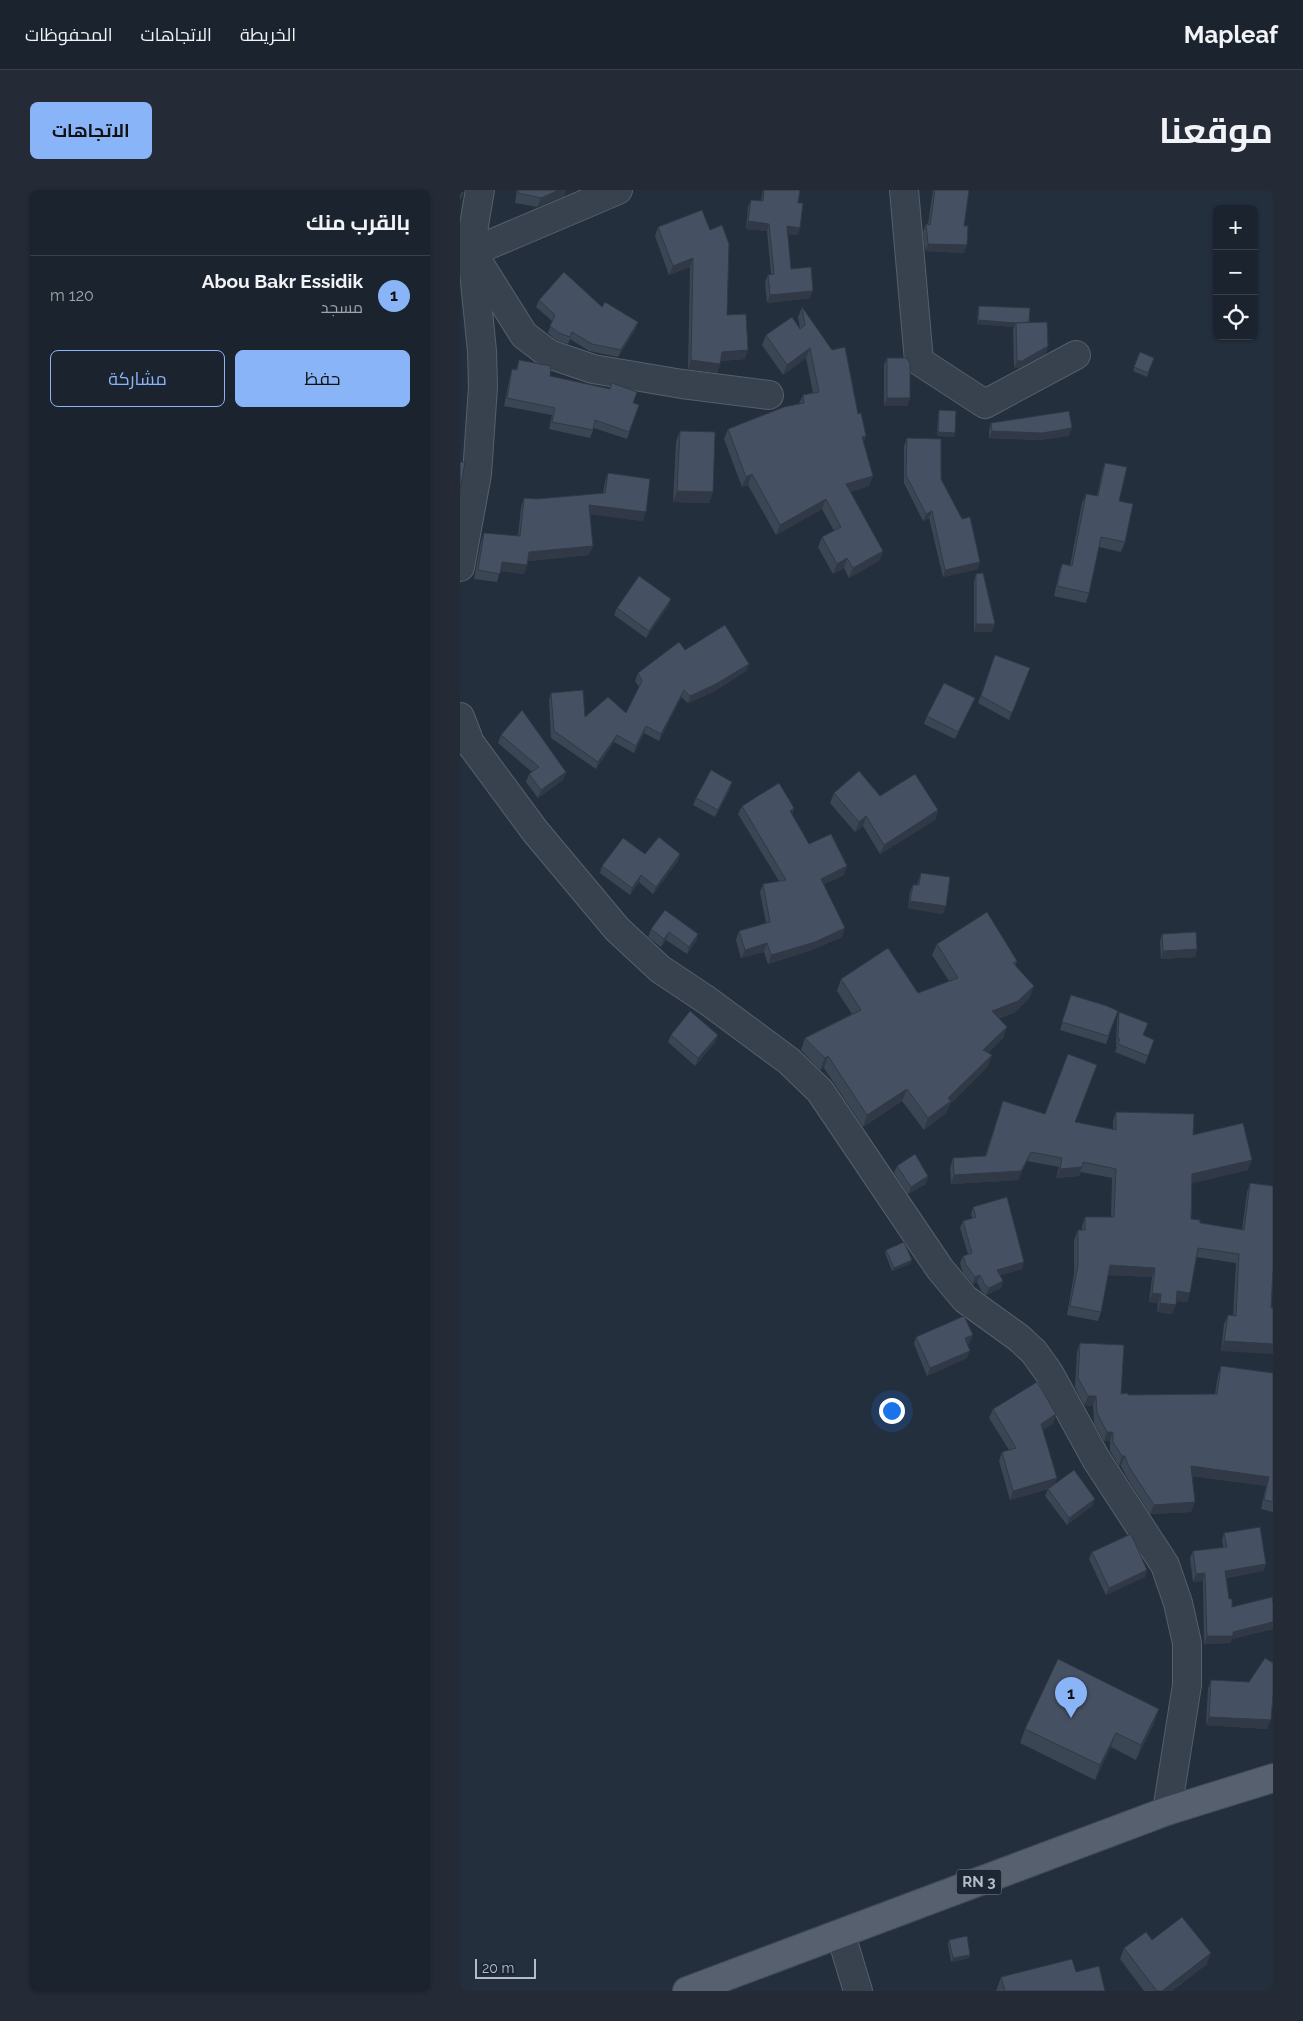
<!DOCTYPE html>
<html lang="ar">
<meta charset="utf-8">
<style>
:root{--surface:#1b232e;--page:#242b36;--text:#f1f3f6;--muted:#a0a4aa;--line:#39404a;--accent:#8ab4f8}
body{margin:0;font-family:Raleway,Cairo,sans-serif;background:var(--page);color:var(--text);direction:rtl}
.controls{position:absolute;right:15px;top:15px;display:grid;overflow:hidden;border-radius:8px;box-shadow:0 1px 4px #0004}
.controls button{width:45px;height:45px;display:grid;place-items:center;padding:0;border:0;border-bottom:1px solid var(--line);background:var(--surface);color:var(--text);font:25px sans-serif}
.scale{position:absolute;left:15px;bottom:12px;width:61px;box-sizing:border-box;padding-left:5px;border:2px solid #b4bcc9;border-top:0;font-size:14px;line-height:18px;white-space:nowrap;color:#b4bcc9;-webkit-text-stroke:4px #1d2633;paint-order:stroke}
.you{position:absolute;left:431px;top:1220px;width:18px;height:18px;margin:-12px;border:4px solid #fff;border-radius:50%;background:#1a73e8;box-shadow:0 0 0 8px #1a73e833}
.badge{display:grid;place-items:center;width:32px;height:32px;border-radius:50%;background:var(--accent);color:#111;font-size:16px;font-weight:700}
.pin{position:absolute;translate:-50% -41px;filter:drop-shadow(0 1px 2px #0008)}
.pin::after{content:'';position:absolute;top:26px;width:18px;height:15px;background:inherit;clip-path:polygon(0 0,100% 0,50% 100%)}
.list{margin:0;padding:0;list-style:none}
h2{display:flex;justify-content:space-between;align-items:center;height:65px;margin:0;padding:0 20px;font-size:21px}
h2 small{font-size:16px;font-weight:400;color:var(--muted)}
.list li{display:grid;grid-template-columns:32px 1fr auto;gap:15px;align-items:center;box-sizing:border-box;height:80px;padding:0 20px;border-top:1px solid var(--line)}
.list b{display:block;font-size:19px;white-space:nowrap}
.list p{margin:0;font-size:16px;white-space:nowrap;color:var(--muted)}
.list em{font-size:16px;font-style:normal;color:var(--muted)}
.actions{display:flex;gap:10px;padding:15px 20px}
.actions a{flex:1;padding:11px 0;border:1px solid var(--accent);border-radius:8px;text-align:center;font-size:18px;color:var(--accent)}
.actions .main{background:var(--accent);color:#111}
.icon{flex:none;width:28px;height:28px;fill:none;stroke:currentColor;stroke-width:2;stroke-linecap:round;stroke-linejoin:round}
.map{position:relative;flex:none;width:813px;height:1801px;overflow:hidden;direction:ltr;border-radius:8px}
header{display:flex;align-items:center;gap:30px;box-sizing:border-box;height:70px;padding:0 25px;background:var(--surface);border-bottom:1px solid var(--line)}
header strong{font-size:24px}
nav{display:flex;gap:28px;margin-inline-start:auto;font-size:18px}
.intro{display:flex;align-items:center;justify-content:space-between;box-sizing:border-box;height:120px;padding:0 30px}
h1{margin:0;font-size:35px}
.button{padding:12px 22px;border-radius:8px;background:var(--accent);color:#111;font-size:18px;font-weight:700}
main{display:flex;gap:30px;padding:0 30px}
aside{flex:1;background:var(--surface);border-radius:8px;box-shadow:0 1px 4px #0004}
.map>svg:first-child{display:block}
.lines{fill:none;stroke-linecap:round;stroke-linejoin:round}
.minor-casing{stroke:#565f6c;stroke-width:30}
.major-casing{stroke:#414a57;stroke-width:30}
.minor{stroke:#38414e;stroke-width:28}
.major{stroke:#56606e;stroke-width:28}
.wall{fill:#3b4654}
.shaded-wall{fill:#303945}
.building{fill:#455162;stroke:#303945}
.labels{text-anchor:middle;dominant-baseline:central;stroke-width:5;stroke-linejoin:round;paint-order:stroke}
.shield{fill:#1d2633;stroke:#878f9c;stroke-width:1}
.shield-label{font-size:15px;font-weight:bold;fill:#b4bcc9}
</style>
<header>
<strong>Mapleaf</strong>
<nav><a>الخريطة</a><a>الاتجاهات</a><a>المحفوظات</a></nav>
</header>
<div class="intro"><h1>موقعنا</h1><a class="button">الاتجاهات</a></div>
<main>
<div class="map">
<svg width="813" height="1801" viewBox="0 0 813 1801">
<rect width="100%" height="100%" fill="#242f3e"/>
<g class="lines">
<g class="minor-casing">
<g id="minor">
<polyline points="444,0 459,171 525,214 616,165"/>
<polyline points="0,65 12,62 158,0"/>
<polyline points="15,67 64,145 89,164 133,179 222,194 309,205"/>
<polyline points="0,377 17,284 23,197 22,161 12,62 14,35 20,0"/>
<polyline points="0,527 10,553 75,641 157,739 200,779 248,811 329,871 360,901 480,1079 505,1109 559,1148 574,1162 589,1183 636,1269 705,1375 718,1413 727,1453 727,1495 707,1621"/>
<polyline points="381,1745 398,1801"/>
</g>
</g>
<g class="major-casing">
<polyline id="major" points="227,1801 707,1621 813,1588"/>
</g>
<use href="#minor" class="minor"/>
<use href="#major" class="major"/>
</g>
<g class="wall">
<polygon points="57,0 106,0 104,6 77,17 55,13"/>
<polygon points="303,0 340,0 338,13 340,38 337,45 327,44 331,79 350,108 307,113 305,92 308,85 311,84 307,41 286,39 288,17 291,10 301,11"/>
<polygon points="473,0 509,0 504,36 504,63 465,61 463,42 466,34 468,34"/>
<polygon points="242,20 267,125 285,169 261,171 257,183 228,179 230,77 209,85 195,46 198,37"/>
<polygon points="79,110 142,117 178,132 175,140 158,167 129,161 110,149 108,154 96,150 88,143 92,131 76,117"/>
<polygon points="519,116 569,132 588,156 585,164 559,178 554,178 553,140 554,137 517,134 518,119"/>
<polygon points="342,117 398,224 406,246 403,252 413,286 409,296 390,302 423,361 419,371 389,388 384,378 373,384 358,357 362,347 374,341 362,319 316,345 288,295 282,297 264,249 268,239 339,214 343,205 353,203 346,168 323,185 302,155 306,145 340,139 338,127"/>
<polygon points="680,162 694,168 687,187 673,181"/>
<polygon points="427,168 450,208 447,216 424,216 424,175"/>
<polygon points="59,170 90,186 179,215 167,249 134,238 130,248 89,239 92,225 44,216 50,186 52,179 56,180"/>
<polygon points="479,220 494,247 477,246 478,224"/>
<polygon points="531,233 609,246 579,250 529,248 529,240"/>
<polygon points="220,241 253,302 249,313 213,312 216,252"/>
<polygon points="447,248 481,289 502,329 518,379 483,387 469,328 463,331 444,293 444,256"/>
<polygon points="645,273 659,311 665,352 661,362 639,357 629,403 626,413 594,406 599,383 602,374 610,376 622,313 626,304 637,306 642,282"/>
<polygon points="148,283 183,331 130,324 129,365 68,371 64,384 40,381 37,392 14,389 21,352 24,343 58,346 61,317 64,308 77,309 143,303 145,292"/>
<polygon points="516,384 532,442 514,442 514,391"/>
<polygon points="211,409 208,416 186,448 154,425 157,418"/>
<polygon points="225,460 289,474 286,481 253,502 228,513 221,507 199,551 184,543 174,563 154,552 136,579 91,548 89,510 91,503 125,527 166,523 179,497 175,491 178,483"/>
<polygon points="535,465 570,478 549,530 518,513"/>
<polygon points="512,515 495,549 464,534 467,526"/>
<polygon points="41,545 106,582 103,590 78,608 66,592 69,584 72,582 38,553"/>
<polygon points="270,599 255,627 233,615 236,608"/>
<polygon points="374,603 478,620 475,630 420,664 403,636 395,642 370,613"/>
<polygon points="282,616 334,618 332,625 349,654 384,685 364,694 382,747 352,760 308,774 304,762 281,768 276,750 279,741 306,733 300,702 303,694 319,691 278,624"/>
<polygon points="185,664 218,671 193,704 179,692 170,705 140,683 142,676"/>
<polygon points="461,683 483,724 448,718 450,702 453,695 457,695"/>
<polygon points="191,739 238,744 236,751 227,764 206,750 201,757 188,747"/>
<polygon points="702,744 737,759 735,767 701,769 700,751"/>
<polygon points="477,754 557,771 555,776 570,807 554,823 539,828 547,837 543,848 528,863 532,865 528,876 490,914 486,923 464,940 442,911 403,937 364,878 360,880 341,860 345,848 392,824 377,801 381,789 458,803 489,791 472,765"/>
<polygon points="611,805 658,821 646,854 600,840"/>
<polygon points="659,822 683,846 694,850 685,874 655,862 657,857 656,857 657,830"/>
<polygon points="211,845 255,852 235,876 208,852"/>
<polygon points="543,911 585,924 616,932 653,939 653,931 656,922 733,945 788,980 732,993 731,1029 740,1033 782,1040 787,1002 790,993 813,1080 761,1161 764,1134 768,1125 773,1126 776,1073 736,1067 730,1103 727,1112 716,1111 712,1124 697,1122 698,1113 689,1112 692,1087 648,1085 641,1122 638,1131 607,1125 614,1084 614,1050 618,1040 622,1040 622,1036 625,1027 651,1027 652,988 621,982 619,986 596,988 599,977 567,971 558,990 491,994 490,978 493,968 525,966"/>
<polygon points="437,976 468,986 466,994 448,1004 434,983"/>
<polygon points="513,1017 564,1072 562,1079 540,1085 543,1091 541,1098 526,1105 522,1102 517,1092 513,1094 503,1083 500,1073 503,1066 508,1064 500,1038 503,1031 512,1028 511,1024"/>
<polygon points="426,1060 452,1070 450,1074 432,1081 425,1063"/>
<polygon points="456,1147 510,1153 507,1154 507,1168 467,1186 454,1154"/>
<polygon points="620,1153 661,1204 668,1205 755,1204 758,1185 761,1176 813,1183 813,1322 801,1319 806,1296 732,1286 731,1322 690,1324 666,1286 661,1276 659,1276 650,1261 650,1251 644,1251 634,1233 633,1216 624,1215 615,1197 617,1162"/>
<polygon points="533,1219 596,1224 593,1234 583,1240 595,1293 635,1309 632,1316 607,1335 585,1306 588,1299 550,1310 539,1271 542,1262 549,1260 529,1228"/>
<polygon points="764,1343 806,1374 803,1381 766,1388 769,1409 772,1417 813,1413 813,1439 772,1449 770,1453 744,1454 743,1391 733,1392 730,1368 733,1361 763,1357 762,1350"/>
<polygon points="632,1362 687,1380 685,1387 646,1405 629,1369"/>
<polygon points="813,1473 813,1516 812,1515 807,1539 746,1535 748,1499 751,1490 789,1492"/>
<polygon points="694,1533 676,1570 651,1557 635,1590 560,1553 565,1539"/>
<polygon points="489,1750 510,1765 509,1768 491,1772 488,1754"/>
<polygon points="692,1750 747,1774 712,1801 684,1801 660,1769 664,1758"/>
<polygon points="616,1782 645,1801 536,1801 541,1787"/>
</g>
<g class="shaded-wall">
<polygon points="99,0 106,0 104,6 77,17 81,8"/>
<polygon points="288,31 309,34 307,41 286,39"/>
<polygon points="327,36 340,38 337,45 324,43"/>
<polygon points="468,54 507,55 504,63 465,61"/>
<polygon points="233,68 230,77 209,85 213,76"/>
<polygon points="353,101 350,108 307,113 310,105"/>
<polygon points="518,130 556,133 554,137 517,134"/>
<polygon points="178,132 175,140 158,167 161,160"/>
<polygon points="588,156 585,164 559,178 554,178 557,171"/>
<polygon points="350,158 346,168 323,185 327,175"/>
<polygon points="288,160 285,169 259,171 262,162"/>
<polygon points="231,170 260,174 257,183 228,179"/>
<polygon points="427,208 450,208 447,216 424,216"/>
<polygon points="612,238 609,246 579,250 529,248 532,241"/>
<polygon points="478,242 495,243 494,247 477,246"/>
<polygon points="406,246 402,256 402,247"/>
<polygon points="292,284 288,295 282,297 286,287"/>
<polygon points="413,286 409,296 382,304 386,294"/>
<polygon points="217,301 253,302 249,313 213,312"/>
<polygon points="366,309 362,319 316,345 320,335"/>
<polygon points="129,315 186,322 183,331 126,324"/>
<polygon points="472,321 469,328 463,331 466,324"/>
<polygon points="133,356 129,365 66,371 69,362"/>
<polygon points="423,361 419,371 389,388 393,378"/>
<polygon points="387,368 384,378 373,384 377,374"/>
<polygon points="42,372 67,375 64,384 39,381"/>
<polygon points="520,372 518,379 483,387 485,380"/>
<polygon points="211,409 208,416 186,448 189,441"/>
<polygon points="516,434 535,434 532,442 514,442"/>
<polygon points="289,474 286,481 253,502 228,513 230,506"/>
<polygon points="224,500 221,507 199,551 201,544"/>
<polygon points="515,508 512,515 495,549 498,542"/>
<polygon points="186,536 184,543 174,563 176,556"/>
<polygon points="157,545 154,552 136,579 138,572"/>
<polygon points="106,582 103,590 78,608 81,600"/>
<polygon points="272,592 270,599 255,627 258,620"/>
<polygon points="334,618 331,626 330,621"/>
<polygon points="478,620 475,630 420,664 424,655"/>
<polygon points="406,626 403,636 395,642 399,632"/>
<polygon points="220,664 218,671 193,704 196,697"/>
<polygon points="387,676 384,685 358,697 361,689"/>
<polygon points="181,685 179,692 170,705 172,698"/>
<polygon points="450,711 486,716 483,724 448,718"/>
<polygon points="385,738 382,747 352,760 308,774 311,765"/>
<polygon points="209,742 206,750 201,757 204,749"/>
<polygon points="238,744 236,751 227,764 229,757"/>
<polygon points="307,753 304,762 281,768 285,760"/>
<polygon points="737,759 735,767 701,769 703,761"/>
<polygon points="574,796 570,807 554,823 528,833 532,821"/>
<polygon points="547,837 543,848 519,871 523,860"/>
<polygon points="258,845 255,852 235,876 238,868"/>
<polygon points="532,865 528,876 490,914 486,923 464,940 468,928"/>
<polygon points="368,866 364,878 360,880 365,868"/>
<polygon points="447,899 442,911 403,937 407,925"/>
<polygon points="571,962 567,971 558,990 491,994 494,985"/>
<polygon points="792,970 788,980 729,994 732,984"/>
<polygon points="622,977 619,986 596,988 600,979"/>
<polygon points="468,986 466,994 448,1004 451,997"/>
<polygon points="452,1070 450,1074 432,1081 434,1078"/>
<polygon points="564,1072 562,1079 535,1087 537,1080"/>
<polygon points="650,1075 695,1078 692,1087 646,1085"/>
<polygon points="520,1085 517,1092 513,1094 515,1087"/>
<polygon points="543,1091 541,1098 526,1105 529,1098"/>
<polygon points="717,1101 730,1103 727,1112 714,1111"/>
<polygon points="692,1103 701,1104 698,1113 689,1112"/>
<polygon points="700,1113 716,1115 712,1124 697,1122"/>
<polygon points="513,1145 510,1153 502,1156 505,1148"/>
<polygon points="764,1151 813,1154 813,1164 761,1161"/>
<polygon points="510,1161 507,1168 467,1186 470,1178"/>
<polygon points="628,1206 636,1206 633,1216 624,1215"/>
<polygon points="596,1224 593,1234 578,1243 581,1234"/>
<polygon points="647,1242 653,1242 650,1251 644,1251"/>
<polygon points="662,1266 665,1266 661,1276 659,1276"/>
<polygon points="731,1276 809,1287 806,1296 727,1285"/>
<polygon points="597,1288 594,1297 550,1310 553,1301"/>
<polygon points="635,1309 632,1316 607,1335 609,1328"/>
<polygon points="735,1312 731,1322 690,1324 694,1315"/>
<polygon points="806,1374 803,1381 762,1388 765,1381"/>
<polygon points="687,1380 685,1387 646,1405 649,1398"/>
<polygon points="745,1383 743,1391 733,1392 736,1384"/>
<polygon points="813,1432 813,1439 772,1449 770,1453 744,1454 747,1446 773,1442"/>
<polygon points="699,1519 694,1533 676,1570 681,1555"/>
<polygon points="749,1527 811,1530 807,1539 746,1535"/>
<polygon points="656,1543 651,1557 635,1590 640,1575"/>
<polygon points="751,1763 747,1774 712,1801 702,1801"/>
<polygon points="510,1765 509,1768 491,1772 493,1768"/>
</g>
<g class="building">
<polygon points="0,0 4,0 0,11"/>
<polygon points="59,0 99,0 81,8 58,3"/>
<polygon points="304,0 340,0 338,13 343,13 340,38 327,36 331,79 351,77 353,101 310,105 308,85 314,84 309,34 288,31 291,10 303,11"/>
<polygon points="475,0 509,0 504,36 508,36 507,55 468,54 466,34 470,35"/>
<polygon points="242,20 250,40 262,35 269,54 267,125 286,124 288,160 262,162 260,174 231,170 233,68 213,76 198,37"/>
<polygon points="104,82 142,117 145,112 178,132 161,160 132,154 112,142 110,147 99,143 90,136 95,125 79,110"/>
<polygon points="519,116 570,118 569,132 556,133 518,130"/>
<polygon points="342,117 372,160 385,157 398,224 401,223 406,246 402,247 413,286 386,294 423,361 393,378 387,368 377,374 362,347 381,337 366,309 320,335 292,284 286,287 268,239 324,217 344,213 343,205 359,202 350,158 327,175 306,145 332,127 340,139 345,135"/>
<polygon points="587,132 588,156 562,171 557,171 556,133"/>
<polygon points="680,162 694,168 688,183 674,177"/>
<polygon points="427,168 447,168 450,174 450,208 427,208"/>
<polygon points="59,170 91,176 90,186 150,199 152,193 177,202 173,213 179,215 169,242 135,230 133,240 92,232 95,218 47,208 52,179 57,180"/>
<polygon points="479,220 496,221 495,243 478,242"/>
<polygon points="609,221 612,238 582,243 532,241 531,233"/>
<polygon points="220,241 255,242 253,302 217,301"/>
<polygon points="447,248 481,249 481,289 502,329 510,327 520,372 485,380 472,321 466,324 446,285"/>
<polygon points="0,272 5,272 0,300"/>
<polygon points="645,273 667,277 659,311 673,314 665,352 641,347 629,403 597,396 602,374 612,376 626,304 638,306"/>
<polygon points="148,283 190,289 186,322 129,315 133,356 69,362 67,375 42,372 40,384 18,380 24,343 60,346 64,308 77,309 145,303"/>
<polygon points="523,383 535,434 516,434 516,384"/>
<polygon points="179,386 211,409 189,441 157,418"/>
<polygon points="265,435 289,474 256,494 230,506 224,500 201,544 186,536 176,556 157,545 138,572 94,541 91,503 123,500 125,527 148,507 166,523 182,491 178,483 219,452 225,460"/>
<polygon points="535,465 570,478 552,523 521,506"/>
<polygon points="484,493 515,508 498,542 467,526"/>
<polygon points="62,520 106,582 81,600 69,584 79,577 41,545"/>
<polygon points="251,580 272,592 258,620 236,608"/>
<polygon points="399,581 420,606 455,584 478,620 424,655 406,626 399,632 374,603"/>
<polygon points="319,593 334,618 330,621 349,654 371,644 387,676 361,689 385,738 355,752 311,765 307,753 285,760 279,741 310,732 303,694 326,690 282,616"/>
<polygon points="199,647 220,664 196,697 181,685 172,698 142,676 163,648 185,664"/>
<polygon points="461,683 490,687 486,716 450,711 453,695 459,695"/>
<polygon points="205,720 238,744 229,757 209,742 204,749 191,739"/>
<polygon points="527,722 557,771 553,773 574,796 558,811 532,821 547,837 523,860 532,865 488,908 491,911 468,928 447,899 407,925 368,866 365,868 345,848 401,820 381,789 428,758 458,803 498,788 477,754"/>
<polygon points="736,742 737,759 703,761 702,744"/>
<polygon points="611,805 647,816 658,821 648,846 602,832"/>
<polygon points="230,821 258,845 238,868 211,845"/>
<polygon points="659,822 688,833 683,845 694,850 688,866 658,854 660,849 658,849"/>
<polygon points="608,864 637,875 615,932 656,940 656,922 734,924 733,945 783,933 792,970 732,984 731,1029 740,1030 740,1033 784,1040 790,993 813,996 813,1080 811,1118 813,1118 813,1154 764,1151 768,1125 776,1126 779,1064 738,1058 730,1103 717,1101 716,1115 700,1113 701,1104 692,1103 695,1078 650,1075 641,1122 610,1116 618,1075 618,1040 625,1040 625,1027 654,1027 656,979 623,972 622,977 600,979 602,968 571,962 561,981 494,985 493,968 526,966 543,911 585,924"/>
<polygon points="455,964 468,986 451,997 437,976"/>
<polygon points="547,1007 564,1072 537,1080 543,1091 529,1098 525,1095 520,1085 515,1087 506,1075 503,1066 512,1063 503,1031 516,1027 513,1017"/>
<polygon points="444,1052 452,1070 434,1078 426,1060"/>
<polygon points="504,1126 513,1145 505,1148 510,1161 470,1178 456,1147"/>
<polygon points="620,1153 664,1155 661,1204 668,1203 668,1205 757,1204 761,1176 813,1183 813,1312 804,1310 809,1287 731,1276 735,1312 694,1315 669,1277 665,1266 662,1266 653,1252 653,1242 647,1242 637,1223 636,1206 628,1206 618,1188"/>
<polygon points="577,1192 596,1224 581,1234 597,1288 553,1301 542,1262 556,1258 533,1219"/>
<polygon points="614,1280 635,1309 609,1328 588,1299"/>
<polygon points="800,1337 806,1374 765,1381 769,1409 772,1409 772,1417 812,1407 813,1413 813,1432 773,1442 773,1446 747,1446 745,1383 736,1384 733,1361 767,1357 764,1343"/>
<polygon points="671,1344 687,1380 649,1398 632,1362"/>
<polygon points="805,1468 813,1473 813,1504 811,1530 749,1527 751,1490 789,1492"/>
<polygon points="598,1469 699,1519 681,1555 656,1543 640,1575 565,1539"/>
<polygon points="722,1727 751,1763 702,1801 697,1801 664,1758 686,1742 692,1750"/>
<polygon points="507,1746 510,1765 493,1768 489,1750"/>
<polygon points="612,1769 616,1782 639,1776 645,1801 545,1801 541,1787"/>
</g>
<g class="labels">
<rect class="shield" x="496.5" y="1679.5" width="45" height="25" rx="4"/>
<g class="shield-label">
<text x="519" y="1692">RN 3</text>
</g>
</g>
</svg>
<div class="controls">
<button>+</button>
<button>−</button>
<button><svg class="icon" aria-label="locate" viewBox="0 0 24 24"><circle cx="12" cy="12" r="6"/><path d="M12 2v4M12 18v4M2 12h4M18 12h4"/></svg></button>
</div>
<div class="scale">20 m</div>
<div class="you"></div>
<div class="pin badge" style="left:611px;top:1528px">1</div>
</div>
<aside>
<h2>بالقرب منك<small></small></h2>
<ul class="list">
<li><span class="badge">1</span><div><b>Abou Bakr Essidik</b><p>مسجد</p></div><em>120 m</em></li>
</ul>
<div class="actions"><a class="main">حفظ</a><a>مشاركة</a></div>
</aside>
</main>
